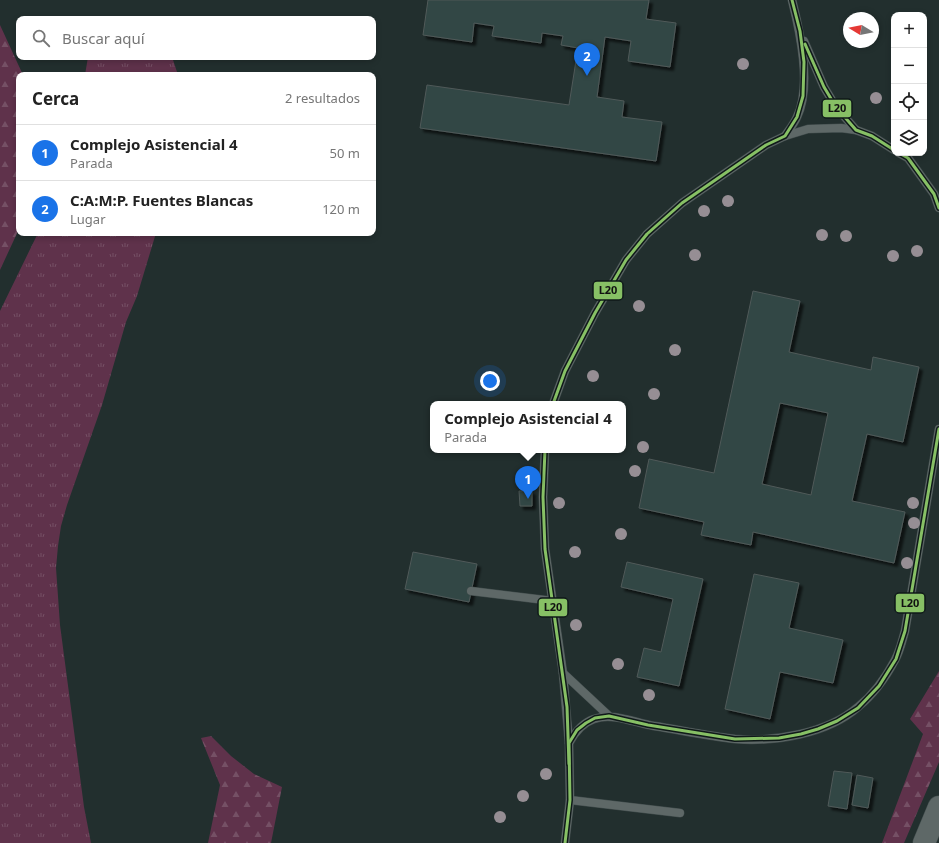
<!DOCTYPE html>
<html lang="es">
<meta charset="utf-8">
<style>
:root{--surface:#fff;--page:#f2f2f2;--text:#222;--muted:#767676;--line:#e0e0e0;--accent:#1a73e8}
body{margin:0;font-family:"Noto Sans",sans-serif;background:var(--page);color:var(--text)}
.controls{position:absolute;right:12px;top:12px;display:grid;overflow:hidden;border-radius:8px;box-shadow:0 2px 6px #0003}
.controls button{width:36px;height:36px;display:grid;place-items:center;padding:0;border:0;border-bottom:1px solid var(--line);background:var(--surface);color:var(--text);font:20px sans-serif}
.compass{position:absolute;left:843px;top:12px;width:36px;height:36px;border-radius:50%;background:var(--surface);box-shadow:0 2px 6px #0003;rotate:280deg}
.you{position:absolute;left:490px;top:381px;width:14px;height:14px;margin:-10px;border:3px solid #fff;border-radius:50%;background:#1a73e8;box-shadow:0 0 0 6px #1a73e833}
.badge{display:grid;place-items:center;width:26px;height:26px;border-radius:50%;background:var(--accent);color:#fff;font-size:13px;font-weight:700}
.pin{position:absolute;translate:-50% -33px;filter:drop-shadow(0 1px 2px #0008)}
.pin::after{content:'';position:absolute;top:21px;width:14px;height:12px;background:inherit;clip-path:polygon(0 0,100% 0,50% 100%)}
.popup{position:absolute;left:430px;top:401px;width:196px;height:52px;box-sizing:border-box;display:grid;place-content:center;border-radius:8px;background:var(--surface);filter:drop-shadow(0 1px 3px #0005);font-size:13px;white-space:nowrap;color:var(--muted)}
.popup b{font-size:15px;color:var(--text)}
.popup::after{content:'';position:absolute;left:50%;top:100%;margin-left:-8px;border:8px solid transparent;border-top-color:var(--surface)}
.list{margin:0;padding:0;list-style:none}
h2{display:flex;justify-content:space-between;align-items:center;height:52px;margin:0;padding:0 16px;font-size:17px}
h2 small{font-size:13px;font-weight:400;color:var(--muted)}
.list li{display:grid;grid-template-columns:26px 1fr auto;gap:12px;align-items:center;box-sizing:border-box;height:56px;padding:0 16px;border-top:1px solid var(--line)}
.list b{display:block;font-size:15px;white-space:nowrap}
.list p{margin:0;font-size:13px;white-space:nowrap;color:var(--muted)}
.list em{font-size:13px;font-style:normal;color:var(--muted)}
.icon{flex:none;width:22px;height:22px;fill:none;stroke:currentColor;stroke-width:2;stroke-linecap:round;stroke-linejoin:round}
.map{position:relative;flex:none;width:939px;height:843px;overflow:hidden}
.search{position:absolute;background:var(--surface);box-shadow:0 2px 6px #0003;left:16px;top:16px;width:360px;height:44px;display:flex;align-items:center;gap:10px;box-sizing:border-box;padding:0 14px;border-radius:8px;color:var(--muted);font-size:15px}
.panel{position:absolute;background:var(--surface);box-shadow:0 2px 6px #0003;left:16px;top:72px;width:360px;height:164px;border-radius:8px}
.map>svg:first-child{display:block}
.grass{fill:url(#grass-tufts)}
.forest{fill:url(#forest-firs)}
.building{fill:#314645;stroke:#505a59;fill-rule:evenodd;filter:url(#shadow)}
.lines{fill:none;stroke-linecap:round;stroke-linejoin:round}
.service-casing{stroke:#414c4c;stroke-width:9}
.secondary-casing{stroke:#414c4c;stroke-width:23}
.service{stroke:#5e6867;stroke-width:8}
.secondary{stroke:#5e6867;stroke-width:22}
.bus-1-casing{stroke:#0f1919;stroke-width:6}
.bus-1{stroke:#87c065;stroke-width:3}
.tree{fill:#968e94}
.line-badge{stroke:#0f1919;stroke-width:1.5}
.pale-badge-label{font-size:11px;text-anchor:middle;font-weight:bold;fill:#111}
</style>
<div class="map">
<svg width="939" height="843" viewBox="0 0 939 843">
<defs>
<pattern id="grass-tufts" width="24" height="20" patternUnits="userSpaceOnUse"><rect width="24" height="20" fill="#5f324b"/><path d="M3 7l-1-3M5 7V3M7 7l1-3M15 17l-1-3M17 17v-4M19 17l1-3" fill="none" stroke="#755065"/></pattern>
<pattern id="forest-firs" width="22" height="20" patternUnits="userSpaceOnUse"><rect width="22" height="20" fill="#5f324b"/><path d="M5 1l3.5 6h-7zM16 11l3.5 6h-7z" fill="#755065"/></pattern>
<filter id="shadow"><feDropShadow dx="3.5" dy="3.5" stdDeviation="1" flood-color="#0009"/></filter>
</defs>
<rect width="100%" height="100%" fill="#222f2e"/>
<g class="grass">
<polygon points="88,57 172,57 178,75 85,75"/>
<polygon points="38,233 156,233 137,296 126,322 102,405 67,505 61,526 58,546 56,568 60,625 84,807 91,843 0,843 0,311"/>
</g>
<g class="forest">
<polygon points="0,25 23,75 19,75 19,229 0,270"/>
<polygon points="939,671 939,762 904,843 882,843 923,734 910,719"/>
<polygon points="211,736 231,756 254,774 282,787 271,843 208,843 220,785 201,738"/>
</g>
<g class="building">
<polygon points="428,0 649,0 646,19 676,23 670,67 628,61 631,41 605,37 597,97 624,101 622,117 662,122 656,161 420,128 427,85 569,105 578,48 561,45 563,36 542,33 541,43 492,36 494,26 474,23 472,42 423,35"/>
<path d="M753,291L800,301L789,352L871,370L873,357L919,367L903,442L867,434L852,501L905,512L894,563L753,532L751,545L701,535L704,522L639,508L649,459L714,473ZM780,403L828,413L811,495L762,484Z"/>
<polygon points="519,491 532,491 532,506 520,506"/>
<polygon points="413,552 477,564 469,602 405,589"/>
<polygon points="627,562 703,579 679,686 637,677 644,648 661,652 673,599 621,587"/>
<polygon points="754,574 799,583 789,628 843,640 833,683 780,672 770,719 725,709"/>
<polygon points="834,771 852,773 847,809 828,806"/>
<polygon points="857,775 873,778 868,808 852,805"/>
</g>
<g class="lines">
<g class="service-casing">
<g id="service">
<polyline points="804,41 824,87 836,107 856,130"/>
<path d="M785,136C789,130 794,124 797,117C812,86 800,32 792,0"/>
<polyline points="899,153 908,158 934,194 939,208"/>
<polyline points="553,404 565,371 595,313 626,260 647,234 682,203 766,145 785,136 808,129 841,128 856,130 872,136 894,150"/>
<polyline points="545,450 543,497 545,549 563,673 569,743 570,800 565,843"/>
<polyline points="471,591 553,601"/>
<polyline points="563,673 609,716"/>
<path d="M569,743C575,732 582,723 594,719C613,712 635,723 654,726C680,730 708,736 735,739C775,742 827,734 858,707C873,695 886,677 895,660C900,651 902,641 905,631L939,429"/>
<polyline points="570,800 680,813"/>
</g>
</g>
<g class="secondary-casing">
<polyline id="secondary" points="924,843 939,807"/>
</g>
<use href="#service" class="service"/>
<use href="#secondary" class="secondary"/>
<g class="bus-1-casing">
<g id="bus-1">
<polyline points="805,44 824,87 836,107 856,130 872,136 894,150"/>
<polyline points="899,153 908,158 934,194 939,208"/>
<polyline points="553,404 565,371 595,313 626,260 647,234 682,203 766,145 785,136 797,117 803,96 804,62 800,31 792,0"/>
<polyline points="545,450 543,497 545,549 567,707 569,764"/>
<polyline points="565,843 570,800 569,743 577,730 586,723 595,718 609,716 648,725 735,739 779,738 801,734 818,729 837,721 858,708 879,686 896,659 905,631 939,429"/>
</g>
</g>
<use href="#bus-1" class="bus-1"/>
</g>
<g class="tree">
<circle cx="743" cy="64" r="6"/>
<circle cx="876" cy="98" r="6"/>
<circle cx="728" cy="201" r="6"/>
<circle cx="704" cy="211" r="6"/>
<circle cx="822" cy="235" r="6"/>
<circle cx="846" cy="236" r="6"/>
<circle cx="917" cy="251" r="6"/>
<circle cx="695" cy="255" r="6"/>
<circle cx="893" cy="256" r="6"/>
<circle cx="639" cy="306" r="6"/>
<circle cx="675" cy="350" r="6"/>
<circle cx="593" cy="376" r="6"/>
<circle cx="654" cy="394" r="6"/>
<circle cx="643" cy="447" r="6"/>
<circle cx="635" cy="471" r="6"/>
<circle cx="559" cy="503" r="6"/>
<circle cx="913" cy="503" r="6"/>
<circle cx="914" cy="523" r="6"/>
<circle cx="621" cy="534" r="6"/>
<circle cx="575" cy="552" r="6"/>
<circle cx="907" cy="563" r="6"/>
<circle cx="576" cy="625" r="6"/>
<circle cx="618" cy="664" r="6"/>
<circle cx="649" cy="695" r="6"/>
<circle cx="546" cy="774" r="6"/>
<circle cx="523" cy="796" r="6"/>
<circle cx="500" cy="817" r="6"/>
</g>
<g class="line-badge">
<rect x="822" y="99" width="30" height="19" rx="4" fill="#87c065"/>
<rect x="593" y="281" width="30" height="19" rx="4" fill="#87c065"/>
<rect x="895" y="593" width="30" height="20" rx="4" fill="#87c065"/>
<rect x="538" y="598" width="30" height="19" rx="4" fill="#87c065"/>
</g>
<g class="pale-badge-label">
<text x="837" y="112">L20</text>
<text x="608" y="294">L20</text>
<text x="910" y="607">L20</text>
<text x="553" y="611">L20</text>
</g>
</svg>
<div class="controls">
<button>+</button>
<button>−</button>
<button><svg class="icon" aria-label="locate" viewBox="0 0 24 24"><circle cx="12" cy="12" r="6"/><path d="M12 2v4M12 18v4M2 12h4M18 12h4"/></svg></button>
<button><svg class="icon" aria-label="layers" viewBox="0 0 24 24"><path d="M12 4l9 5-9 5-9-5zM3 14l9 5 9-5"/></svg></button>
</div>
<svg class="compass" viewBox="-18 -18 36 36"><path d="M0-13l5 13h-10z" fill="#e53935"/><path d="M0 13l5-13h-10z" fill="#767676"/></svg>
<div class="you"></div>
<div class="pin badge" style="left:528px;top:499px">1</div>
<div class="popup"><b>Complejo Asistencial 4</b>Parada</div>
<div class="pin badge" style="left:587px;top:76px">2</div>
<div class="search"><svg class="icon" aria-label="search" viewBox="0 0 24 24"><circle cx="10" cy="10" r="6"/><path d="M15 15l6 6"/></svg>Buscar aquí</div>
<section class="panel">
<h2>Cerca<small>2 resultados</small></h2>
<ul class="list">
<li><span class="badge">1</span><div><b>Complejo Asistencial 4</b><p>Parada</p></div><em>50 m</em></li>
<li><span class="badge">2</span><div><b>C:A:M:P. Fuentes Blancas</b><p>Lugar</p></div><em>120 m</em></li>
</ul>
</section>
</div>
